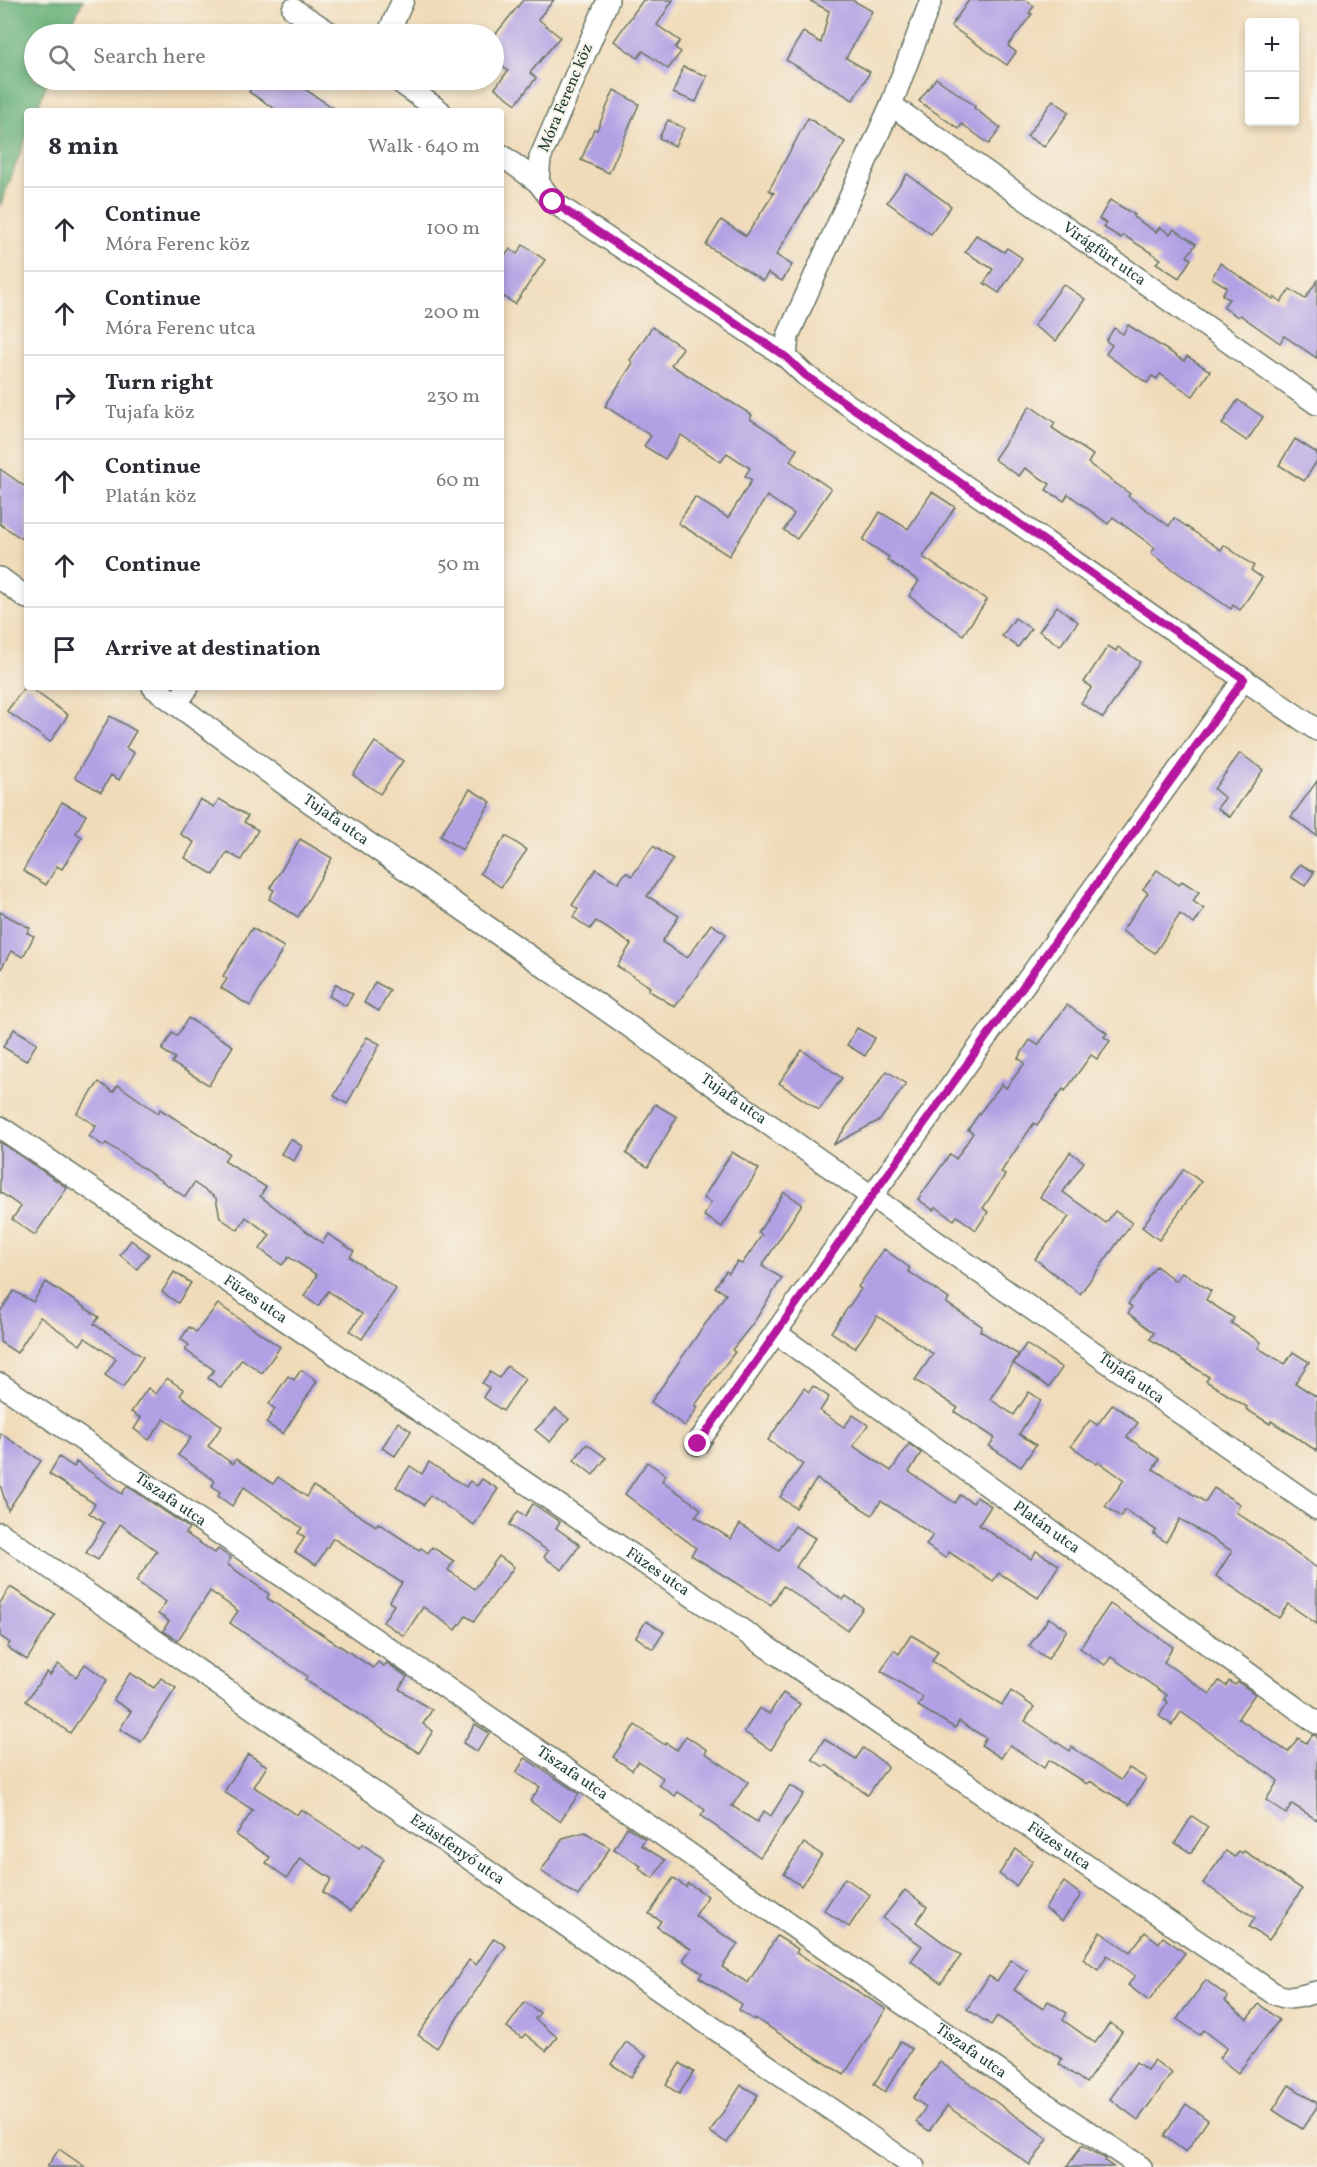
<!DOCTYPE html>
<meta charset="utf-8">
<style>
:root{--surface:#fff;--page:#f7f7f7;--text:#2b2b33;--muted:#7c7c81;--line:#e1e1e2}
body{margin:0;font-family:Vollkorn,serif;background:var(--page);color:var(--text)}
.controls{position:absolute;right:18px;top:18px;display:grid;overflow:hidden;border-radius:6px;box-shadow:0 3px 9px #0003}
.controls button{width:54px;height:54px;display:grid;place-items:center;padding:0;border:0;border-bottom:2px solid var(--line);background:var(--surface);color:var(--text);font:30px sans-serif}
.stop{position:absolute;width:18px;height:18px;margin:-14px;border:4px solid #b5179e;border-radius:50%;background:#fff}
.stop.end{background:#b5179e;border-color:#fff;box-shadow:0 2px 6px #0008}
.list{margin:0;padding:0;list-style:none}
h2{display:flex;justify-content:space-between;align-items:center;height:78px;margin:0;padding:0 24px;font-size:26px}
h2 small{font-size:20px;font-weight:400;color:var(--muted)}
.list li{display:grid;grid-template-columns:39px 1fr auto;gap:18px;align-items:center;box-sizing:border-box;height:84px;padding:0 24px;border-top:2px solid var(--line)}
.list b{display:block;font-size:22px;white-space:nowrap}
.list p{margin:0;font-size:20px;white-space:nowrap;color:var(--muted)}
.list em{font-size:20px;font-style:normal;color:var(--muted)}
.icon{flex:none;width:33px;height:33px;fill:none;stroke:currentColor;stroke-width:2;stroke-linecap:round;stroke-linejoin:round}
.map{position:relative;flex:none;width:1317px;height:2167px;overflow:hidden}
.search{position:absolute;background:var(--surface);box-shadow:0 3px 9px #0003;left:24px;top:24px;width:480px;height:66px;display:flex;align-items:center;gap:15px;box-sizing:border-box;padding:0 21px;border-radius:33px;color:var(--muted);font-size:22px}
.panel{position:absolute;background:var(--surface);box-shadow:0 3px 9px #0003;left:24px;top:108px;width:480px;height:582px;border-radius:6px}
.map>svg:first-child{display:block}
.forest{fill:#66b078;stroke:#427656;stroke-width:1.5}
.building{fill:#b1a0e4}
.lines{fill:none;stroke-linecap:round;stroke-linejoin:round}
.minor-casing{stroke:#687463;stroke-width:24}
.minor{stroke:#fff;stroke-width:21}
.route{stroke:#b5179e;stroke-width:8}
.labels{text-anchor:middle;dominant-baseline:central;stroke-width:4.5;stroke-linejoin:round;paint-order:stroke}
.street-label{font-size:16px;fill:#1f3d34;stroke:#f7f3e8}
</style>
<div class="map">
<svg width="1317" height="2167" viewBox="0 0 1317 2167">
<rect width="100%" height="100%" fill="#f7f3e8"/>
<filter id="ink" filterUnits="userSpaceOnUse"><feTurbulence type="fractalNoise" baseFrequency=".0167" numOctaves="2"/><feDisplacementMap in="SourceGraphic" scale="12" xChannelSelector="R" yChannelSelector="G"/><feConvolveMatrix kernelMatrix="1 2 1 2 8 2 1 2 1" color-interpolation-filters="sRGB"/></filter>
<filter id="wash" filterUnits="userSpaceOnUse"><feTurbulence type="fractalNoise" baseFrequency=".008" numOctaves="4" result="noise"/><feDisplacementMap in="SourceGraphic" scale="24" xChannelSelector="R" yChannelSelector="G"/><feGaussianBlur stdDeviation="1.35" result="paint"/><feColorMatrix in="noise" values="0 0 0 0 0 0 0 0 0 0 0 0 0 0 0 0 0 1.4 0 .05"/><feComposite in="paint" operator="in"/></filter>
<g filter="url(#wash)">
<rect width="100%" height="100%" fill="#f0dbb9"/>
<polygon class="forest" points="0,0 83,0 67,34 34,34 34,80 48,80 36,111 27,111 27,135 0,206"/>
<g id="blocks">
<g class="building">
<polygon points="523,0 554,0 538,19 560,37 530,73 536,78 516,104 495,88 508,71 494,60 494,36"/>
<polygon points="643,0 673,0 657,25 680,41 675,48 681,52 668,69 643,51 638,58 614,41"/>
<polygon points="809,0 852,0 872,11 846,58 870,72 853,100 786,60 803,32 821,43 829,11"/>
<polygon points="969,0 1025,0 1034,6 1029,13 1032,14 1008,46 1016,52 1007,65 951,26"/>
<polygon points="683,67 707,76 696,102 673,93"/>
<polygon points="936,78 975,106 974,108 1001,128 989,144 962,124 959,129 919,101"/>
<polygon points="257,80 291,80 338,111 278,111 249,92"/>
<polygon points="614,90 639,104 609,173 581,160 594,129 597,130"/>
<polygon points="1053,100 1069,112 1044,147 1027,136"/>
<polygon points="808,118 845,142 776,255 792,265 782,281 768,273 763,281 706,245 721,220 746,236 774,193 769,190"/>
<polygon points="668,120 684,128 675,146 659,138"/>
<polygon points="907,174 951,206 931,234 887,202"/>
<polygon points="1110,200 1135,215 1133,217 1156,232 1160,227 1170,234 1174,229 1196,244 1187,256 1191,259 1179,278 1156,263 1161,259 1123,235 1121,238 1103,227 1106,223 1099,219"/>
<polygon points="976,235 1004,252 1007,248 1022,258 999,293 984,283 993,269 965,252"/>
<polygon points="523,245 545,260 515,304 501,295 501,262 510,249 517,254"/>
<polygon points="1220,263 1273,299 1274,297 1281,302 1290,289 1305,299 1317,281 1317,358 1284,336 1280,343 1240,315 1238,317 1223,307 1229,299 1222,295 1227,287 1212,278"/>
<polygon points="1063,284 1085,299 1056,341 1034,326"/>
<polygon points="1128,325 1184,361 1187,356 1210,371 1193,396 1160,374 1157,379 1152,376 1147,383 1106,354 1112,345 1106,341 1114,328 1123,334"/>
<polygon points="652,327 683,348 671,365 752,415 750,419 797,449 790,461 831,489 797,539 784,530 794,514 767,496 729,556 678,523 695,497 728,518 752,480 745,476 750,468 727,453 721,462 681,435 665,459 644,446 651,436 605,406 633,363 630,360"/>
<polygon points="1238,400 1263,417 1247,441 1222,424"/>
<polygon points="1030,406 1055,423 1052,428 1093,455 1088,463 1130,494 1128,496 1169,526 1174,518 1221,550 1224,545 1254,566 1251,570 1262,578 1240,610 1233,605 1231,609 1168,566 1151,553 1155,548 1113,517 1108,524 1068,494 1064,501 1046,490 1050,484 1025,468 1019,476 994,459"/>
<polygon points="1295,439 1317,453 1317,461 1304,481 1279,465"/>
<polygon points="0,469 27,488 27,542 0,524"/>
<polygon points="932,492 955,507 923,557 987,600 963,635 909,596 919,581 887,560 889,557 863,540 880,512 908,529"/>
<polygon points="1057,606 1078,622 1060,646 1039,631"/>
<polygon points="1015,618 1031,629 1018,647 1002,636"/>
<polygon points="1108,646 1116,651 1118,647 1140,662 1103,718 1081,703 1092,687 1084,682"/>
<polygon points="26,685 68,715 50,742 7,711"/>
<polygon points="110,716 136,731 126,748 134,753 119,780 111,775 101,792 75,777"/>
<polygon points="375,742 403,761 380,794 353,775"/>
<polygon points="1240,753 1263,770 1230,817 1217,808 1225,798 1214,789"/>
<polygon points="1317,781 1317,836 1291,817"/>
<polygon points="470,789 491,802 462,850 440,836"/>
<polygon points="200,799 214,807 219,799 248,816 244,822 258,830 241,860 227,852 214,875 185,858 194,842 180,834"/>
<polygon points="62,802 86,815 76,833 82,837 62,869 57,866 46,885 23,871"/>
<polygon points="506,836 527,850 501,887 480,873"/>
<polygon points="300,839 332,858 298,917 269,899 274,890 270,888"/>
<polygon points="653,846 673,859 647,896 679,916 662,942 687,958 711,924 726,934 675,1007 648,990 650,987 617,966 631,944 596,921 590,929 573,917 578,909 572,905 596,869 618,883 626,872 632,876"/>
<polygon points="1300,864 1314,872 1305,886 1291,877"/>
<polygon points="1157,870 1179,885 1182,881 1199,892 1193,901 1204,909 1194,924 1180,914 1155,953 1122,931 1148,893 1143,889"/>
<polygon points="0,912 30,928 27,933 34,936 23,957 11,951 0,971"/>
<polygon points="252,928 284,947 250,1006 221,988 227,979 223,976"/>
<polygon points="375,982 390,990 379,1011 364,1003"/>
<polygon points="336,984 353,994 346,1006 329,996"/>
<polygon points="1067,1005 1107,1033 1104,1037 1110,1041 1097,1059 1091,1055 1065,1091 1063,1089 1037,1125 1034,1123 1001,1172 1005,1175 983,1208 988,1212 976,1230 957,1216 954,1220 936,1207 933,1210 918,1199 950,1154 956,1159 973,1133 968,1130 978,1115 1002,1084 1006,1088 1025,1063 1018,1058 1030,1040 1038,1045"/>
<polygon points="188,1018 233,1046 209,1085 172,1063 175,1058 162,1050 172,1033 177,1036"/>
<polygon points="857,1028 875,1038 865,1056 847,1045"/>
<polygon points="14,1029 37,1043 26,1061 3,1047"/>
<polygon points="367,1037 380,1044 347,1104 334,1096"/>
<polygon points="802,1050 842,1078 819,1110 779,1083"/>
<polygon points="887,1071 906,1084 880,1120 833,1145"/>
<polygon points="99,1082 113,1092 118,1085 158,1113 160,1109 229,1153 224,1161 266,1187 260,1196 322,1243 328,1234 354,1251 350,1257 396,1289 362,1339 350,1331 362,1314 328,1291 318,1306 304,1296 317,1275 289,1257 282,1265 260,1249 270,1235 246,1217 238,1230 220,1218 216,1198 194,1183 185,1197 106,1143 104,1146 89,1136 96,1126 77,1113"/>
<polygon points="655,1104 677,1117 648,1167 626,1154"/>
<polygon points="290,1139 302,1146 294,1161 281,1154"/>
<polygon points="0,1142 67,1188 35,1235 12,1219 21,1207 0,1192"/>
<polygon points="732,1152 759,1169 722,1227 704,1216 711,1202 703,1198"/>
<polygon points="1070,1152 1084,1162 1063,1192 1106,1223 1115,1211 1132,1223 1080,1294 1035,1259 1069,1217 1040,1197"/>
<polygon points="1184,1169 1201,1182 1159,1240 1142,1227"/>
<polygon points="784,1192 802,1204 762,1266 782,1278 754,1322 732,1350 735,1352 695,1405 698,1407 685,1426 651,1402 726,1294 715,1287 726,1271 729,1273 737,1262 742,1264 762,1235 758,1233"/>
<polygon points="131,1240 149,1254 137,1269 120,1255"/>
<polygon points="884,1249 910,1268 908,1271 949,1299 946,1303 982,1326 980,1331 1019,1355 990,1399 1014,1415 1029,1392 1041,1400 1019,1434 1036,1445 1021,1467 989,1446 995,1438 955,1412 958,1408 915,1380 933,1354 877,1316 855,1348 831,1332 861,1289 858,1287"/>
<polygon points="1156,1266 1176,1281 1182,1272 1211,1291 1206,1300 1234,1318 1231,1323 1261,1342 1258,1348 1285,1364 1293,1352 1309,1362 1295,1383 1317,1397 1317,1451 1271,1421 1270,1424 1246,1409 1247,1407 1206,1381 1209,1377 1150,1339 1154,1333 1128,1313 1132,1307 1128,1304"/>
<polygon points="174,1272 191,1283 178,1303 162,1292"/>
<polygon points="46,1282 99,1317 94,1324 143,1357 123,1387 105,1375 116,1359 85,1338 80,1345 40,1317 17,1353 0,1342 0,1312 14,1291 33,1302"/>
<polygon points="218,1304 280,1347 262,1373 242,1359 221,1388 208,1378 214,1370 185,1350 189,1345 181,1339 189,1327 196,1332"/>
<polygon points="1026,1344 1062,1368 1049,1387 1013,1363"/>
<polygon points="507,1366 525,1379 503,1411 483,1397 489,1388 482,1383 490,1372 499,1378"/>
<polygon points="301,1370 317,1381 283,1434 266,1423 275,1409 269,1404 288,1376 294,1380"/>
<polygon points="167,1378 184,1390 180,1395 222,1426 208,1446 233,1464 236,1459 273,1484 278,1477 307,1497 313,1486 376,1526 378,1523 419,1550 421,1548 428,1553 432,1547 454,1561 448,1570 475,1589 499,1556 514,1567 474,1621 466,1616 456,1630 423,1607 404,1636 383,1622 394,1605 389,1602 402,1583 333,1538 316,1565 295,1552 305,1537 298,1533 302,1528 244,1487 232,1506 218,1496 220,1492 212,1486 215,1481 178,1455 191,1438 164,1419 149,1440 134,1429 141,1418 131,1412 148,1388 156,1394"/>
<polygon points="813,1386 829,1397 820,1411 844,1427 853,1415 868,1425 853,1446 891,1471 909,1444 921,1453 909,1472 955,1503 960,1495 973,1503 977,1497 991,1506 979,1525 1031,1559 1036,1551 1059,1565 1038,1598 999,1573 993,1581 949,1552 945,1558 926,1545 933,1535 881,1501 872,1515 817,1479 796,1508 780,1497 803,1464 768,1440 804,1388 809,1392"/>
<polygon points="1113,1404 1138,1423 1127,1437 1159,1459 1153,1469 1205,1502 1214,1488 1240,1504 1236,1512 1317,1568 1317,1624 1288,1604 1279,1618 1216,1576 1232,1551 1180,1519 1166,1542 1154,1534 1156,1530 1125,1510 1121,1517 1105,1506 1124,1480 1099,1462 1097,1464 1071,1446 1090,1420 1097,1425"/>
<polygon points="556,1409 569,1419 550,1442 535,1430"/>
<polygon points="398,1422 411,1431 395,1456 382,1448"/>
<polygon points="0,1433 41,1461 8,1510 0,1485"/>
<polygon points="587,1444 606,1458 593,1475 574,1460"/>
<polygon points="59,1457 74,1467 76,1462 122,1494 127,1486 189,1528 185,1533 215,1553 218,1549 231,1558 227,1564 269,1594 267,1598 373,1668 378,1662 384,1666 387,1663 407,1677 399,1689 432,1710 423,1724 433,1731 419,1753 305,1680 307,1676 230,1623 238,1611 210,1591 178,1640 163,1631 169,1621 158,1614 166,1602 136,1581 157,1551 120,1524 98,1560 86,1553 104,1523 89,1513 95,1504 49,1474"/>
<polygon points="429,1462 466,1487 470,1481 477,1486 482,1479 498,1489 474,1525 430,1495 424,1505 396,1487 410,1466 422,1474"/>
<polygon points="647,1462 666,1475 662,1481 701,1509 695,1516 731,1539 740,1524 779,1550 795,1526 815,1538 796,1567 843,1600 846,1596 863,1608 847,1630 783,1586 771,1605 691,1555 696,1548 625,1494"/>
<polygon points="533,1504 560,1522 556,1528 580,1545 562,1570 544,1557 548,1551 509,1525 518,1511 525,1516"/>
<polygon points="10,1587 55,1615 27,1660 7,1647 10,1643 0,1636 0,1603"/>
<polygon points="1110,1604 1173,1647 1164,1662 1210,1694 1219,1681 1226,1686 1229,1681 1235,1685 1238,1682 1255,1694 1238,1718 1288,1752 1298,1738 1306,1743 1313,1735 1317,1736 1317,1820 1292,1804 1286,1814 1266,1800 1278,1781 1272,1776 1181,1712 1172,1725 1159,1716 1168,1702 1164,1699 1167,1695 1111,1657 1105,1665 1080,1648"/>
<polygon points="1049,1618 1067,1630 1048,1659 1029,1646"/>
<polygon points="646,1621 664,1632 653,1649 636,1637"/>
<polygon points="911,1635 938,1651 932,1661 1002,1705 1011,1691 1034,1707 1025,1721 1070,1751 1072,1747 1121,1780 1129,1768 1146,1778 1129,1805 1090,1781 1087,1784 1049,1760 1044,1768 1010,1745 1001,1758 981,1745 986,1738 959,1721 955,1728 918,1706 923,1697 881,1671 894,1650 899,1654"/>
<polygon points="58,1664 76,1677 85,1664 107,1680 70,1733 26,1701 47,1672 50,1675"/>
<polygon points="130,1673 154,1688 161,1678 176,1688 141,1742 120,1729 131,1711 113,1700"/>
<polygon points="783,1693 800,1704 771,1750 744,1732 759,1708 769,1714"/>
<polygon points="475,1724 489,1733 477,1752 463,1743"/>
<polygon points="635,1725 665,1745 666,1743 677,1750 686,1736 707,1750 705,1753 748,1782 732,1806 757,1822 764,1811 771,1816 790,1785 804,1794 760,1857 701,1816 705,1810 678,1792 675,1796 659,1785 663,1778 638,1761 632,1770 613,1757"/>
<polygon points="824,1739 856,1759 863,1748 888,1766 868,1795 826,1765 824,1767 812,1759"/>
<polygon points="248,1754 267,1766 254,1787 297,1815 301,1809 359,1848 362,1844 384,1859 351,1911 323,1892 332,1879 300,1858 287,1878 266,1863 270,1857 236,1835 253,1810 224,1792"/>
<polygon points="525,1758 579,1794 560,1821 530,1801 540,1787 516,1773"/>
<polygon points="1192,1816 1208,1827 1191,1853 1175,1843"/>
<polygon points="627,1827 645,1839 641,1845 665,1860 653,1878 639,1869 641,1866 614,1849"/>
<polygon points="585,1832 610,1848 578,1896 541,1871 563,1838"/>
<polygon points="804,1843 822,1855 801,1886 784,1874"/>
<polygon points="1016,1849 1033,1861 1016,1886 999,1874"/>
<polygon points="1226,1851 1235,1857 1239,1851 1242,1853 1244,1851 1302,1889 1269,1940 1249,1927 1255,1918 1203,1883"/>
<polygon points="673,1878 686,1887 688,1883 708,1896 695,1916 738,1944 722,1967 748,1983 777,1936 798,1949 796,1953 886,2009 844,2075 755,2018 754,2020 739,2010 742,2004 699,1977 702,1973 683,1960 691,1949 657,1927 661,1921 649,1914"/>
<polygon points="845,1878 870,1895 849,1927 824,1910"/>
<polygon points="1064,1882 1081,1895 1062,1921 1045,1908"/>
<polygon points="905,1890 927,1907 916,1922 961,1956 941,1983 911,1961 922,1946 883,1918"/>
<polygon points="1100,1932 1130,1952 1145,1932 1159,1943 1163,1937 1185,1953 1149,2001 1128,1985 1135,1976 1107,1955 1098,1970 1083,1959"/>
<polygon points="494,1938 506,1946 437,2048 418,2035 469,1960 476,1965"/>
<polygon points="1011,1960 1027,1971 1014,1990 1043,2009 1048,2001 1067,2013 1063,2020 1095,2043 1110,2023 1122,2032 1086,2083 1059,2064 1062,2059 997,2016 991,2025 967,2009 989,1976 997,1981"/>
<polygon points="1206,1980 1228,1997 1225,2001 1247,2019 1259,2004 1279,2020 1238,2073 1219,2058 1227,2048 1204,2030 1200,2035 1177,2019"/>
<polygon points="525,2002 540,2013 535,2019 557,2037 546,2051 525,2034 522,2038 507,2027"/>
<polygon points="626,2042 646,2056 631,2077 611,2064"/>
<polygon points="900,2042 912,2049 885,2092 874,2084"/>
<polygon points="1154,2060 1172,2073 1138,2120 1110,2099 1136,2062 1147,2070"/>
<polygon points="940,2062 1048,2139 1030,2165 947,2106 929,2131 916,2122 926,2107 913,2098"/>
<polygon points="680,2063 694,2072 679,2094 666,2085"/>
<polygon points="741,2085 758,2095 727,2143 710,2132"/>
<polygon points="1289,2085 1317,2103 1317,2107 1302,2129 1273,2110"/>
<polygon points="1186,2104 1208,2120 1186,2152 1164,2136"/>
<polygon points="1082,2145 1106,2159 1105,2161 1113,2167 1067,2167"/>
<polygon points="59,2149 85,2167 47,2167"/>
</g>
</g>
</g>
<g filter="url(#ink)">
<use href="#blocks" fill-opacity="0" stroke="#687463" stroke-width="1.5"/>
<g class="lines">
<g class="minor-casing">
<g id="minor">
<polyline points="608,0 540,158 538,182 553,202 786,357 805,375 1317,730"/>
<polyline points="293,9 332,34"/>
<polyline points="388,34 403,0"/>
<polyline points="397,80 440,111"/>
<path id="s1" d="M891,105L1317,404"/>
<polyline points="501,155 538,182"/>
<polyline points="786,357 788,336 891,105 931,0"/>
<polyline points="0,578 27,598"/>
<path id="s2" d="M153,687L294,791L1317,1509"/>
<polyline points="177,703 188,687"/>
<path id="s3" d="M0,1127L625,1550L1273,1993C1292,2002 1298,1996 1317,1992"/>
<path id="s4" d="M776,1333L1317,1723"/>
<path id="s5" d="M0,1384L658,1832L1046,2104L1141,2167"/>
<polyline points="697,1444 872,1196 1244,679"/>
<path id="s6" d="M0,1533L914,2167"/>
</g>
</g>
<use href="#minor" class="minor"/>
</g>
</g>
<g class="lines" filter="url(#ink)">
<polyline class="route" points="553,202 786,357 805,375 1244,679 872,1196 698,1444"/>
</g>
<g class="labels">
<g class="street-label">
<text transform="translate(566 98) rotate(-67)">Móra Ferenc köz</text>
<text stroke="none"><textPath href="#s1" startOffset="260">Virágfürt utca</textPath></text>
<text stroke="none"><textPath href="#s2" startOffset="226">Tujafa utca</textPath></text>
<text stroke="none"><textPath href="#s2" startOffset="712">Tujafa utca</textPath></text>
<text stroke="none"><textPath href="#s3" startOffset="308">Füzes utca</textPath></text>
<text stroke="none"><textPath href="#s2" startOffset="1198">Tujafa utca</textPath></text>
<text stroke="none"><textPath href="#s5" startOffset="206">Tiszafa utca</textPath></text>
<text stroke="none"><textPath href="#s4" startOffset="333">Platán utca</textPath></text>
<text stroke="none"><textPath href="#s3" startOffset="794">Füzes utca</textPath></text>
<text stroke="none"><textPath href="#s5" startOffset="692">Tiszafa utca</textPath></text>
<text stroke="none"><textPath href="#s3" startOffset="1280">Füzes utca</textPath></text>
<text stroke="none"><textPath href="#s6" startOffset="556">Ezüstfenyő utca</textPath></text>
<text stroke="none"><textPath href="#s5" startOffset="1178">Tiszafa utca</textPath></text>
</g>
</g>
</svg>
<div class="controls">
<button>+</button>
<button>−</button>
</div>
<div class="stop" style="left:553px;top:202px"></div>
<div class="stop end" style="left:698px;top:1444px"></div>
<div class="search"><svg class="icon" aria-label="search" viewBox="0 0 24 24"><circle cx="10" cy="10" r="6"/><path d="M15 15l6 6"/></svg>Search here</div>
<section class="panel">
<h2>8 min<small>Walk · 640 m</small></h2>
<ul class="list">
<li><svg class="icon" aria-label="ahead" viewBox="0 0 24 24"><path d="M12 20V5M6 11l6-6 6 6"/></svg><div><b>Continue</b><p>Móra Ferenc köz</p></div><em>100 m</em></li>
<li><svg class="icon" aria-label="ahead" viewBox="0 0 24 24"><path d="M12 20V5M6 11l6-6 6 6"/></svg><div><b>Continue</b><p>Móra Ferenc utca</p></div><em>200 m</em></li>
<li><svg class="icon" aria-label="right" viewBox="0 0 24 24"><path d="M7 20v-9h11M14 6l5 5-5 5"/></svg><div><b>Turn right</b><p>Tujafa köz</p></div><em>230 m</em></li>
<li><svg class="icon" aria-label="ahead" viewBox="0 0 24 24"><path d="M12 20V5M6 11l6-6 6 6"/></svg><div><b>Continue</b><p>Platán köz</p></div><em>60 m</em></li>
<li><svg class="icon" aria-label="ahead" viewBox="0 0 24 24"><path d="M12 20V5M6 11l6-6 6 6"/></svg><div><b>Continue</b></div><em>50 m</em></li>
<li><svg class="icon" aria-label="arrive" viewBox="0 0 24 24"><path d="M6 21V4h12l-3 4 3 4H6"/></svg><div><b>Arrive at destination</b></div></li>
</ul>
</section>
</div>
